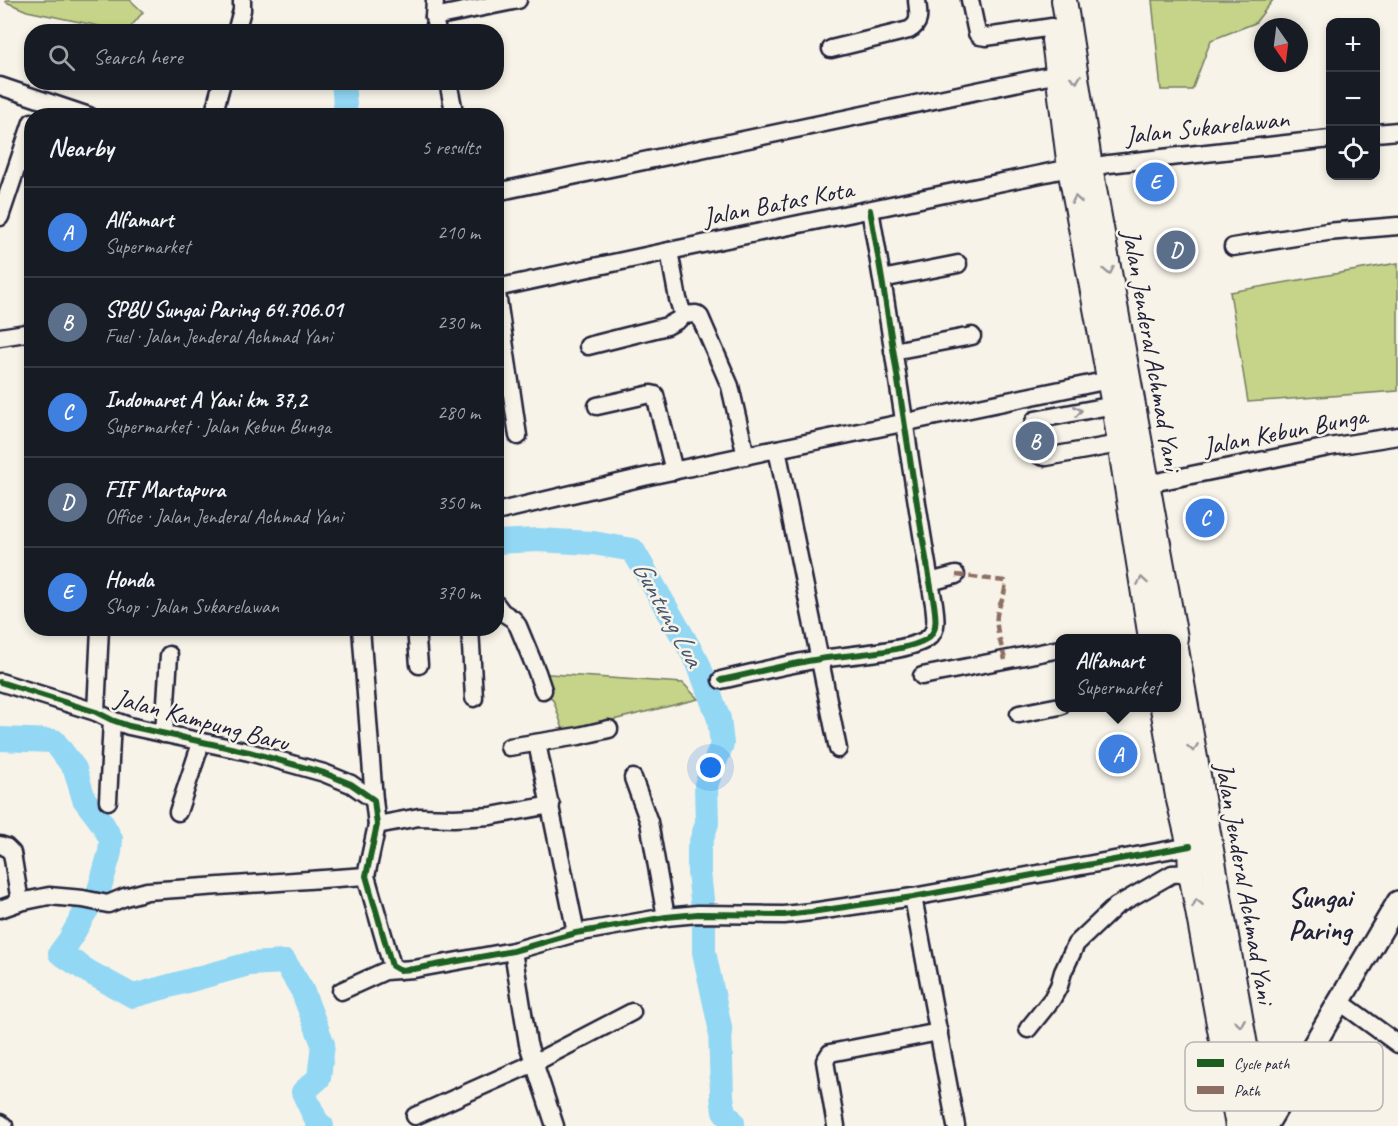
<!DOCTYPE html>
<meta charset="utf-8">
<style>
:root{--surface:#171b24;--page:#20242c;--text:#f1f3f6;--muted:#9ea1a6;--line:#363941;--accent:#7c3aed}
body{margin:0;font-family:Caveat,sans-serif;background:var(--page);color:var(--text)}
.controls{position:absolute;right:18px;top:18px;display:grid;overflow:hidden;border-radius:12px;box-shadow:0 3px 9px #0003}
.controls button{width:54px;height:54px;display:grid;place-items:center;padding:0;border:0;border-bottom:2px solid var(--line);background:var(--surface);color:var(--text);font:30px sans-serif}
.compass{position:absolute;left:1254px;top:18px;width:54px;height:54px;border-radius:50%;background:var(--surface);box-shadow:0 3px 9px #0003;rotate:166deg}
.you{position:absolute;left:711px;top:768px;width:21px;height:21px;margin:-15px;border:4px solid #fff;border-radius:50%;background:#1a73e8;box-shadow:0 0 0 9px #1a73e833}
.badge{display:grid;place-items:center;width:39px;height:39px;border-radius:50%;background:var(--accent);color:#fff;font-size:20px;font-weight:700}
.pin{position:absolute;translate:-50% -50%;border:3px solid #fff;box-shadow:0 2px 6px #0006}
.popup{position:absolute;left:1055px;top:634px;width:126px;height:78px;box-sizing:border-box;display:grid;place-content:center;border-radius:12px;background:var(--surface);filter:drop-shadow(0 2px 4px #0005);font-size:20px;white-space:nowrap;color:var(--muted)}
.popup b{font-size:22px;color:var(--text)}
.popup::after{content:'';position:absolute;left:50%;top:100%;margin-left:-12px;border:12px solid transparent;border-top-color:var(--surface)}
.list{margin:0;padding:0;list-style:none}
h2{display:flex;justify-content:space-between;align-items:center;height:78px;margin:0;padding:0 24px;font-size:26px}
h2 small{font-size:20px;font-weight:400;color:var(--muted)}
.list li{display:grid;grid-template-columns:39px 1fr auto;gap:18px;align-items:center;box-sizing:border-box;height:90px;padding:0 24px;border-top:2px solid var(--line)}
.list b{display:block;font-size:22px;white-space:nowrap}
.list p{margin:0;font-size:20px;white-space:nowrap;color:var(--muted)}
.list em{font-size:20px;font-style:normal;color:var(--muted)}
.icon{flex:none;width:33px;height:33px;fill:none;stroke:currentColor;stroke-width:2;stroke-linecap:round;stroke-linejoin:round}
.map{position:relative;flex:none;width:1398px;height:1126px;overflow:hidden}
.search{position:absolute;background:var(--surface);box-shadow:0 3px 9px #0003;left:24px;top:24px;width:480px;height:66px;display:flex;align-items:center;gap:15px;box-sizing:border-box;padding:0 21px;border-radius:24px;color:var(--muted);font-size:22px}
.panel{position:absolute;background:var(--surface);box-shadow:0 3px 9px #0003;left:24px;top:108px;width:480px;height:528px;border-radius:24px}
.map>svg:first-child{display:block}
.green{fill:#c5d488;stroke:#747b62;stroke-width:1.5}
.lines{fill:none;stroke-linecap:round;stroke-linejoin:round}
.river{stroke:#92d7f4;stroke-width:24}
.minor-casing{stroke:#22223b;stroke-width:21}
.major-casing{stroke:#22223b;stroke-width:26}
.highway-casing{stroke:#22223b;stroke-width:28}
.minor{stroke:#f7f3e8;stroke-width:16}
.major{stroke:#f7f3e8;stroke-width:21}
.highway{stroke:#f7f3e8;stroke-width:24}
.quiet{stroke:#8d6e63;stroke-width:4.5;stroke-dasharray:9 4.5;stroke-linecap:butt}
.cycleway-casing{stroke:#f7f3e8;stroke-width:10}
.cycleway{stroke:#1b5e20;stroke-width:6}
.oneway{stroke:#97959a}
.labels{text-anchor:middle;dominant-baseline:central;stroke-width:5;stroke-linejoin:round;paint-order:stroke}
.street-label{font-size:26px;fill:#22223b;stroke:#f7f3e8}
.water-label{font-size:27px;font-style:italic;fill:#445872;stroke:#f7f3e8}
.quarter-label{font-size:28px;font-weight:bold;fill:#22223b;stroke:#f7f3e8}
.key{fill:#f7f3e8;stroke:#b7b4b4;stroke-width:1.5}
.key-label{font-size:16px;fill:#22223b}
</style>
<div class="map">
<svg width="1398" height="1126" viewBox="0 0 1398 1126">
<rect width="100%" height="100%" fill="#f7f3e8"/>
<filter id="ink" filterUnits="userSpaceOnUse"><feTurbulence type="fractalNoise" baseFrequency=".0167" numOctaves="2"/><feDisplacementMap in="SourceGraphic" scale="12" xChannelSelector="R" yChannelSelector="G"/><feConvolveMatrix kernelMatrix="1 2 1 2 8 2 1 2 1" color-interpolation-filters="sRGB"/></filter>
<g filter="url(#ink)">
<g class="green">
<polygon points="6,0 130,0 143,12 130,28 123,31 27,11 6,2"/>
<polygon points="1152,0 1273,0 1255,23 1211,40 1192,90 1161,90"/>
<polygon points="1398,263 1398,391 1248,402 1230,292"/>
<polygon points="535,673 683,683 698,699 564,732 554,702"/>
</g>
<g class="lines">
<g class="river">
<polyline points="343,82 346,116"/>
<polyline points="496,542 538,540 593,543 633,550 698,663 719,719 722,744 706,785 707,823 699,848 699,872 704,918 704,952 720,1027 722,1096 724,1111 733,1122 733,1126"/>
<polyline points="0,739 54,741 75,769 84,799 102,823 111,839 110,852 103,877 98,893 84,914 69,941 60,953 89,972 133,996 249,964 285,962 302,990 323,1044 319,1078 303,1092 317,1122 322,1126"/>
</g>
<g class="minor-casing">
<g id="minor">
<polyline points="435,0 434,17 437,32"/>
<polyline points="970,0 977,33 980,36 986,37 1052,27"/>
<polyline points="434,17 518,0"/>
<polyline points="236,32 242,10 242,0"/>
<path d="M831,49L909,30C922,23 918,13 917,0"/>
<polyline points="448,82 455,116"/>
<polyline points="0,86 89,116"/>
<polyline points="213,116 222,82"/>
<polyline points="1376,133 1398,131"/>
<polyline points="1090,167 1109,164 1330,139"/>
<polyline points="496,192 1058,74"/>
<polyline points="0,217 32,122"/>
<polyline points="1233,247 1327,232 1398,226"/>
<polyline points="669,251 678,299 683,315 696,314 700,317 730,386 746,456"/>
<polyline points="882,279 958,264"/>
<polyline points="496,286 518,436"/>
<polyline points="496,288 669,251 1070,168"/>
<polyline points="0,337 32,332"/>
<polyline points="588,346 667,326 678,320 683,315"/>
<polyline points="893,351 972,336"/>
<path d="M1114,405L1035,420C1031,426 1031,447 1037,453C1040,457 1042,456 1046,457L1119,444"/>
<polyline points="597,406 651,394 655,395 674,471"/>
<polyline points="777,449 838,749"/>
<polyline points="1147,484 1329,447 1398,436"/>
<polyline points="496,512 644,477 777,449 1109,380"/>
<polyline points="930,582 956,575"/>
<polyline points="496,604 502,612 513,619 518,626 537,672 543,690"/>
<polyline points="361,628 374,800"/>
<polyline points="416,628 419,665"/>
<polyline points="470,628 474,698"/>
<polyline points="922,676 1060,649"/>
<path d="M721,680C754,673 787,664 820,659C843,655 918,652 931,635C938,627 935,613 934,604C910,473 894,341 870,210"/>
<polyline points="0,682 96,712 112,720 129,726 249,752 324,773 351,784 374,800 377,825 366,876 392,966 399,970 414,969 513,951 576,933 666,917 698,914 784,915 811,912 913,897 1190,846"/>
<polyline points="96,712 100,628"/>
<polyline points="1019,714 1060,706"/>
<polyline points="164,734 169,655"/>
<polyline points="537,743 576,933"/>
<polyline points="509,747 579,736 609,729"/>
<polyline points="633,778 649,822 666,917"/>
<polyline points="108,801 112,720"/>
<polyline points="178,812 201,743"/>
<polyline points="377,825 419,817 454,818 491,816 551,805"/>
<polyline points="0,845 6,847 12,853 20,902"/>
<polyline points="913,897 956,1126"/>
<polyline points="0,909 20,902 49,896 83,899 108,904 125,897 147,891 366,876"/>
<polyline points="513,951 528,1044 555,1126"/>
<polyline points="341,991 385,971 399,970"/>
<polyline points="1339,1001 1398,1044"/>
<polyline points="1028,1029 1052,999 1059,986 1063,972 1076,944 1116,906 1172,874 1191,873"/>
<polyline points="415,1116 534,1063 632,1012"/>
<polyline points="0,1123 4,1126"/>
<polyline points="836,1126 825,1061 830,1053 939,1032"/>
</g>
</g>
<g class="major-casing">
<polyline id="major" points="1266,1126 1398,902"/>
</g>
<g class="highway-casing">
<g id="highway">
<polyline points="1064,0 1090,167 1175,638"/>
<polyline points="1054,40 1070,168 1114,405 1151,638"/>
<polyline points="1176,649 1259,1126"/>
<polyline points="1163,708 1178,796 1190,846 1191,873 1238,1126"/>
</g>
</g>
<use href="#minor" class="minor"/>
<use href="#major" class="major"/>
<use href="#highway" class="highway"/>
<path class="quiet" d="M956,575L1005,581C1007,594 999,603 997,615C995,629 1002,646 1005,660"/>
<g class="cycleway-casing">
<g id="cycleway">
<path d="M721,680C754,673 787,664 820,659C843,655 918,652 931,635C938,627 935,613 934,604C910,473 894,341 870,210"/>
<polyline points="0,682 96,712 112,720 129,726 249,752 324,773 351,784 374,800 377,825 366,876 392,966 399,970 414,969 513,951 576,933 666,917 698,914 784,915 811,912 913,897 1190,846"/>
</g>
</g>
<use href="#cycleway" class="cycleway"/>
</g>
<defs><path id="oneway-chevron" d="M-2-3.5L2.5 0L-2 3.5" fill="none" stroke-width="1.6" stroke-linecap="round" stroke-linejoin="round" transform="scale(1.5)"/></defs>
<g class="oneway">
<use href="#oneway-chevron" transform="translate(1076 79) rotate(81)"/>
<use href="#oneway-chevron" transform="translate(1076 200) rotate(-100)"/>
<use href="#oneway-chevron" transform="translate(1109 271) rotate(79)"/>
<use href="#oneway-chevron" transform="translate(1078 411) rotate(-10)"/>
<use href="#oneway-chevron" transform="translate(1142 581) rotate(-99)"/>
<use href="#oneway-chevron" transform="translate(1193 748) rotate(80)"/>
<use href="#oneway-chevron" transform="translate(1197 903) rotate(-101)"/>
<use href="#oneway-chevron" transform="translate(1240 1023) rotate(80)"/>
</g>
</g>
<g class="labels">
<g class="street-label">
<text transform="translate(1207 127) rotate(-6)">Jalan Sukarelawan</text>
<text transform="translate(778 203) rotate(-11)">Jalan Batas Kota</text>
<text transform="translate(1152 350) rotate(80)">Jalan Jenderal Achmad Yani</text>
<text transform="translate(1285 431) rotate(-11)">Jalan Kebun Bunga</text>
<text transform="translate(202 720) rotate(15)">Jalan Kampung Baru</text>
<text transform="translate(1245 883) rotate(80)">Jalan Jenderal Achmad Yani</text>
</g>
<g class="water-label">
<text transform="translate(668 613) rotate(61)">Guntung Lua</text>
</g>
<g class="quarter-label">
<text x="1320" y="897">Sungai<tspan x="1320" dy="32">Paring</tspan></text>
</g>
</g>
<rect x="1185" y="1042" width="198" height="69" rx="9" class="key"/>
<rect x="1197" y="1059" width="27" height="8" fill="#1b5e20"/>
<rect x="1197" y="1086" width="27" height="8" fill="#8d6e63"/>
<g class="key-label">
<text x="1234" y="1069">Cycle path</text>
<text x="1234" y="1096">Path</text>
</g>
</svg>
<div class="controls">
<button>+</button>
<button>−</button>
<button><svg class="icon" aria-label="locate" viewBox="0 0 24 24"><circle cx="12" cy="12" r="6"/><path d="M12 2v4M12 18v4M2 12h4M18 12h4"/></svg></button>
</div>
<svg class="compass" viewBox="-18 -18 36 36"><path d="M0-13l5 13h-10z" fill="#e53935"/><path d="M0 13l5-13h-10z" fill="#9ea1a6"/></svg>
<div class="you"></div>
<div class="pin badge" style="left:1118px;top:754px;background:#3f7fe0">A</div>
<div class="popup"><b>Alfamart</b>Supermarket</div>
<div class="pin badge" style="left:1035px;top:441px;background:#5c6f8a">B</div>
<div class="pin badge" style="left:1205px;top:518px;background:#3f7fe0">C</div>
<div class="pin badge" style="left:1176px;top:250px;background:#5c6f8a">D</div>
<div class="pin badge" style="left:1155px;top:182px;background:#3f7fe0">E</div>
<div class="search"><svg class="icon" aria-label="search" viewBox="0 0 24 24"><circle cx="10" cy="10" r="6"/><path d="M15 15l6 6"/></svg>Search here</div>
<section class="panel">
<h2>Nearby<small>5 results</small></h2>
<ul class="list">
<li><span class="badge" style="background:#3f7fe0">A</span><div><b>Alfamart</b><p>Supermarket</p></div><em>210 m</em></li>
<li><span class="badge" style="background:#5c6f8a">B</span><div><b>SPBU Sungai Paring 64.706.01</b><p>Fuel · Jalan Jenderal Achmad Yani</p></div><em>230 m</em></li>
<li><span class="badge" style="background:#3f7fe0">C</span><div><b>Indomaret A Yani km 37,2</b><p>Supermarket · Jalan Kebun Bunga</p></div><em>280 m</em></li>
<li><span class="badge" style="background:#5c6f8a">D</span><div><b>FIF Martapura</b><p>Office · Jalan Jenderal Achmad Yani</p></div><em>350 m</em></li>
<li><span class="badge" style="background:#3f7fe0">E</span><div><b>Honda</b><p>Shop · Jalan Sukarelawan</p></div><em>370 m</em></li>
</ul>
</section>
</div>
